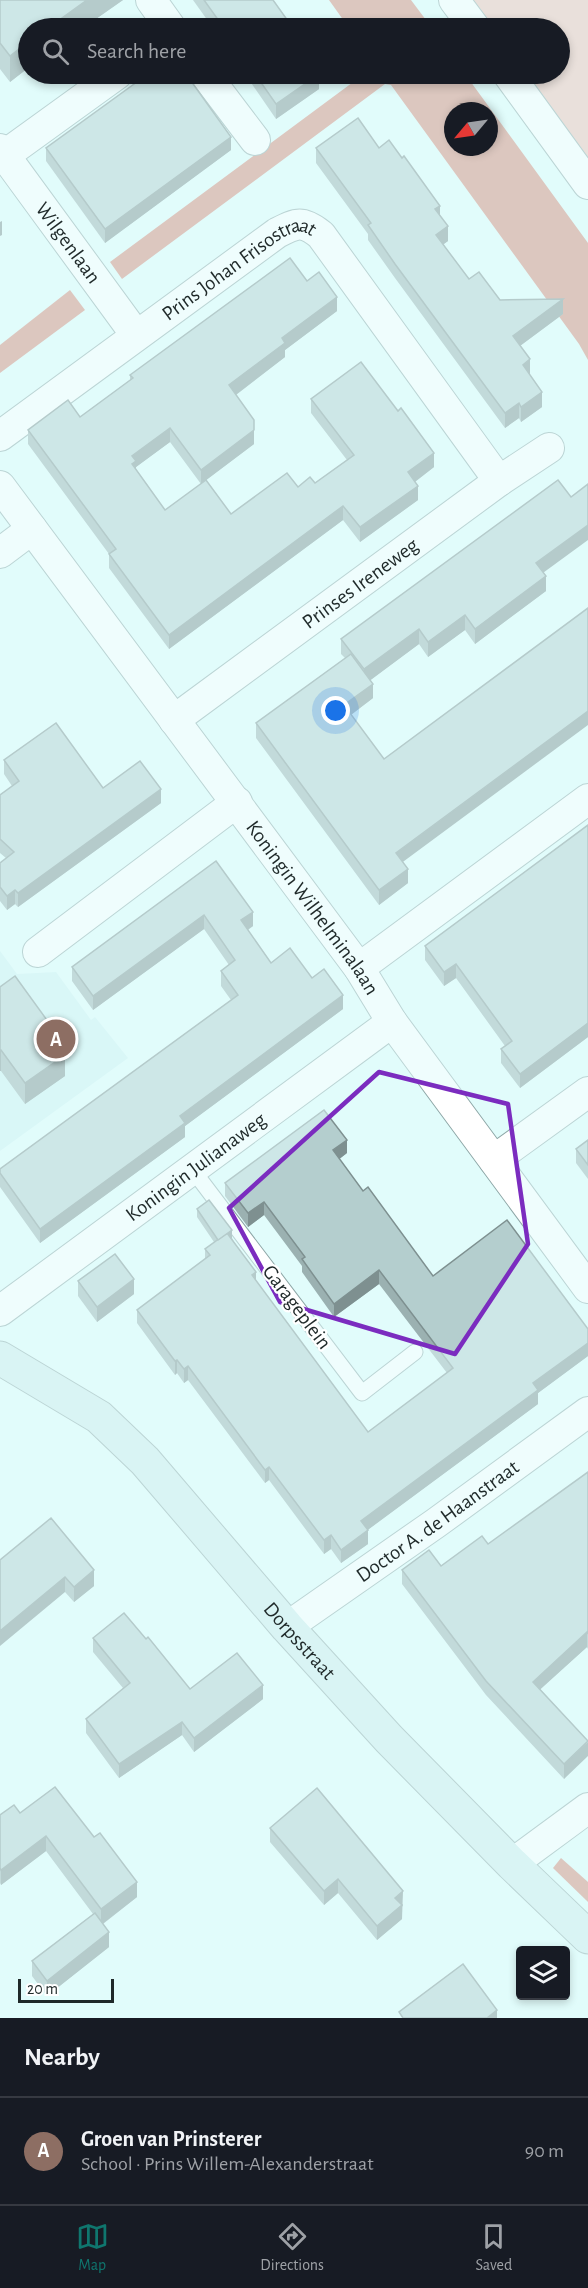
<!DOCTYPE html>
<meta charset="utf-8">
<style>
:root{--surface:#171b24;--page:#20242c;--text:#f1f3f6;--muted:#9ea1a6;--line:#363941;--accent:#0f766e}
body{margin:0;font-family:"Alegreya Sans",sans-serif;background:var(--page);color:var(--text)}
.controls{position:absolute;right:18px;bottom:18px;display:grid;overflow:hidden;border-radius:6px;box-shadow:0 3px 9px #0003}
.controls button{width:54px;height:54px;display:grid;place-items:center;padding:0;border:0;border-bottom:2px solid var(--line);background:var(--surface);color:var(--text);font:30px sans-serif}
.compass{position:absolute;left:444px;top:102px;width:54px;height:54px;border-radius:50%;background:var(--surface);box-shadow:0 3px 9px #0003;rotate:241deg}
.scale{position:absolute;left:18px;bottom:15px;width:96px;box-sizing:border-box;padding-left:6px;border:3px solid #1f2929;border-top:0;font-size:16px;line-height:21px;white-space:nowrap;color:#1f2929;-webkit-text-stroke:4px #fff;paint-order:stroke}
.you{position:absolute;left:336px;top:711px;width:21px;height:21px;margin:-15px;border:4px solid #fff;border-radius:50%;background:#1a73e8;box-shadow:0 0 0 9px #1a73e833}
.badge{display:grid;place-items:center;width:39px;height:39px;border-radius:50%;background:var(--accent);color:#fff;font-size:20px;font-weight:700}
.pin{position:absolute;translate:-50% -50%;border:3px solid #fff;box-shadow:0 2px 6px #0006}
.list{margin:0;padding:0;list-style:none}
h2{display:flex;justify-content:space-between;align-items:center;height:78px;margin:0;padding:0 24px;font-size:26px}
h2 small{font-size:20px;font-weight:400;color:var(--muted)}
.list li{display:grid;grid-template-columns:39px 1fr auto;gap:18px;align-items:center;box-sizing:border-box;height:108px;padding:0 24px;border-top:2px solid var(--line)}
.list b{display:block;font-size:22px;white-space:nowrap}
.list p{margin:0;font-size:20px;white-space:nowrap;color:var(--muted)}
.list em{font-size:20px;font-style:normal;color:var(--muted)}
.icon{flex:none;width:33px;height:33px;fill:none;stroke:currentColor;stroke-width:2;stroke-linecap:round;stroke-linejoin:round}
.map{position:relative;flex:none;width:588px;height:2018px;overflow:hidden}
.search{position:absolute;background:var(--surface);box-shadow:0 3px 9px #0003;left:18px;right:18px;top:18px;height:66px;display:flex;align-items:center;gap:15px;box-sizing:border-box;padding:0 21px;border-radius:33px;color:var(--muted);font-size:22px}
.sheet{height:186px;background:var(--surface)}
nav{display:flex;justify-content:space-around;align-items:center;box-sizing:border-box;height:84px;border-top:2px solid var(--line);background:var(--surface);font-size:16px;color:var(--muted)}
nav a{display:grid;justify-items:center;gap:3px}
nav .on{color:var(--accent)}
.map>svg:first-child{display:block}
.built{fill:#cef2f2}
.green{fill:#f1beb3}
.water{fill:#d68877;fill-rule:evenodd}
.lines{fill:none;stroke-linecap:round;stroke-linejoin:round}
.lane-casing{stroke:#8da6a6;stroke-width:17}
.street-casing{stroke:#8da6a6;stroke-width:32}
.secondary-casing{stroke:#8da6a6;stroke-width:35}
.lane{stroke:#fff;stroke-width:15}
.street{stroke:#fff;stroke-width:30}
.secondary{stroke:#ceebeb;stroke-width:33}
.wall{fill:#9bb1b1;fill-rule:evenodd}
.shaded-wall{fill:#7e9090}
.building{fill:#b4cece;stroke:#7e9090;stroke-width:1.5}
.marked{fill:none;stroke:#7b2cbf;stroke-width:4.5;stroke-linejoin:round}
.labels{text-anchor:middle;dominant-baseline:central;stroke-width:4.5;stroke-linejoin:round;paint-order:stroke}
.street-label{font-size:21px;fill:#1f2929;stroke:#fff}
</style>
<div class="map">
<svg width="588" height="2018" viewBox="0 0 588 2018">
<rect width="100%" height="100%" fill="#e1fcfb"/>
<polygon class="built" points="0,951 17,974 56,972 91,1020 95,1017 128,1058 0,1151"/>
<polygon class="green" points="452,0 588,0 588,184 506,74 560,74 560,28 473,28"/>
<g class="water">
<polygon points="329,0 411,0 432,28 349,28"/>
<path d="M364,74H465L588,243V360L579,344L391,85L385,84L122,279L110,262ZM453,111H489V147H453Z"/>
<polygon points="70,290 85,310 0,373 0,345"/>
<polygon points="561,1858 588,1882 588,1902 553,1868"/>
</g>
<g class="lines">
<g class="lane-casing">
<polyline id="lane" points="192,1169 362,1393 415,1352"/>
</g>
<g class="street-casing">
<g id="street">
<polyline points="151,0 171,28"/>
<polyline points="454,0 475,28"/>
<polyline points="205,74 255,140"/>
<polyline points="508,74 588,184"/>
<path id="s1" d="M0,149L136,335"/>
<polyline points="5,155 117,74"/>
<path id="s2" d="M0,436L277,233C297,223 302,220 321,235L499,481"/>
<path id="s3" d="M0,486L359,968L392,1022L588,1288"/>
<polyline points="0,553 32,529"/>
<path id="s4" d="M174,720L499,481L549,448"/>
<polyline points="38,952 237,802"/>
<polyline points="359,968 588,799"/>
<polyline points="494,1160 588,1092"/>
<path id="s5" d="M0,1311L392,1022"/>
<path id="s6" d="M287,1627L436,1523L588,1412"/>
<polyline points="512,1864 588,1808"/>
</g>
</g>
<g class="secondary-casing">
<g id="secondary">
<path id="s7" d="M0,1358L99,1417L145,1461L287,1627L389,1739L512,1864L588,1937"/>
</g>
</g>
<use href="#lane" class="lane"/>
<use href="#street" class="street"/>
<use href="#secondary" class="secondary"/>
</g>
<g class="wall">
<polygon points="0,0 123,0 83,28 28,28 28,68 10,82 0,69"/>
<polygon points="193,0 273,0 293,28 213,28"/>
<polygon points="245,74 319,74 319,89 276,119"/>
<polygon points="46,148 231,150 105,243 46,161"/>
<polygon points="316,148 379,148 440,215 448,241 443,244 469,279 500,300 563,314 520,346 530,374 530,375 542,407 521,422 519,418 505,428 395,278 368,240 368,234 316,163"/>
<path d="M307,281L337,311L285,350V357L236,395L254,444L206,480L231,514L298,487L315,483L347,460L311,413V399L434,467L415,482L418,500L360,542L343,520L169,649L109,568V554L28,444V430L80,417L130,380V375ZM170,442L201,484L165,510L136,469V467Z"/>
<polygon points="543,573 546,591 475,644 465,630 428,657 419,644 370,680 373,698 351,715 403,862 408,883 379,905 256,738 256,723 345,658 341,654 341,639"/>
<polygon points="4,760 161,803 18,907 15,904 7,910 0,901 0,863 6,858 0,853 0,795 12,786 4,774"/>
<polygon points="588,825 588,1037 520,1088 501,1063 501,1049 505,1046 456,978 444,986 425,960 425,946"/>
<polygon points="216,861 253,926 248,930 271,963 312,978 343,1009 185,1126 185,1137 40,1243 0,1187 0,1169 231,1000 221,986 221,971 229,965 204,929 93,1010 72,981 72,967"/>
<polygon points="0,987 65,1076 25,1104 1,1071 0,1071"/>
<polygon points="588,1140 588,1179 576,1163 576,1149"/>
<polygon points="347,1153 339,1159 363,1191 433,1276 588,1329 588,1356 538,1393 538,1404 367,1530 368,1544 341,1563 331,1549 324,1554 269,1480 265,1483 188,1380 184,1383 177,1373 175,1375 137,1323 137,1310 205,1259 205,1249 214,1242 197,1217 197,1209 232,1238 256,1281 368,1432 447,1373 379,1284 334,1317 302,1272 302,1266 264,1215 248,1227 225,1196 225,1183"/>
<polygon points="78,1281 134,1294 97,1322 78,1296"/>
<polygon points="588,1472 588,1649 587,1647 540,1689 588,1741 564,1779 486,1695 402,1584 402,1570 441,1566 488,1544"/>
<polygon points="51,1518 94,1586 74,1602 65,1592"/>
<polygon points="93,1638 146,1639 190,1689 263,1699 194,1752 182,1735 119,1778 86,1733 86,1719 123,1688 93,1652"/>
<polygon points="20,1813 137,1897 103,1924 109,1947 47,1996 32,1976 32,1961 93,1914 46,1851 1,1885 0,1883 0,1815"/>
<polygon points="270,1828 403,1905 402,1907 402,1919 377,1940 338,1893 324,1905 270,1842"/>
</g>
<g class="shaded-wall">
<polygon points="87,0 123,0 83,28 48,28"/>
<polygon points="28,42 28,68 10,82 10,56"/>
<polygon points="319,74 319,89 276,119 276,104"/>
<polygon points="231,137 231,150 105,243 105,229"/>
<polygon points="440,206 440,221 435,209"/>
<polygon points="2,221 2,235 0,236 0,222"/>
<polygon points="448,226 448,241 436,250 436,235"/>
<polygon points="337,297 337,311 285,350 285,357 229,400 229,385 282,338"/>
<polygon points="563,299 563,314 513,351 513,336"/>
<polygon points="530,359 530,374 523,380 523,365"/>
<polygon points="542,392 542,407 521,422 521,407"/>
<polygon points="519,403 519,418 505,428 505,413"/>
<polygon points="170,428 170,442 136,467 136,476 132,478 132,456"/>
<polygon points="254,430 254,444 201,484 201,470"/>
<polygon points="434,453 434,467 408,487 408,472"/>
<polygon points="418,486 418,500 360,542 360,527"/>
<polygon points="343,506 343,520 169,649 169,635"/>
<polygon points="588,525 588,540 536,578 536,563"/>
<polygon points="546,576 546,591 475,644 475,629"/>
<polygon points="465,615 465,630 428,657 428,642"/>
<polygon points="419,629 419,644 364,685 364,669"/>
<polygon points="373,684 373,698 344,720 344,705"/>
<polygon points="588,711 588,725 396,867 396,853"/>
<polygon points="161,789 161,803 18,907 18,893"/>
<polygon points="408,869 408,883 379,905 379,890"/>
<polygon points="15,890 15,904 7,910 7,896"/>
<polygon points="253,912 253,926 241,934 241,920"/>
<polygon points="204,915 204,929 93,1010 93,996"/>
<polygon points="456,964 456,978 444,986 444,972"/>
<polygon points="343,995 343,1009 185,1126 185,1137 40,1243 40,1229 180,1116"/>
<polygon points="588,1023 588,1037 520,1088 520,1074"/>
<rect x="0" y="1050" width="1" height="21"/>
<polygon points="65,1055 65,1076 25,1104 25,1083"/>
<polygon points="347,1140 347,1153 333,1164 333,1150"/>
<polygon points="264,1202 264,1215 248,1227 248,1213"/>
<polygon points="232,1230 232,1238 218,1248 218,1240"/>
<polygon points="379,1270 379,1284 334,1317 334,1304"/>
<polygon points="256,1272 256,1286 252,1275"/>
<polygon points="134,1279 134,1294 97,1322 97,1307"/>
<polygon points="588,1343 588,1356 538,1393 538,1404 361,1535 361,1521 533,1383"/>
<polygon points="177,1360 177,1373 175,1375 175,1361"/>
<polygon points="188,1366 188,1380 184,1383 184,1369"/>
<polygon points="269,1467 269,1480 265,1483 265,1470"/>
<polygon points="368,1530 368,1544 341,1563 341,1550"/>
<polygon points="331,1535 331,1549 324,1554 324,1540"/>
<polygon points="94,1570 94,1586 74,1602 74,1587"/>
<polygon points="65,1577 65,1592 0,1646 0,1631"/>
<polygon points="587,1632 587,1647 533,1696 533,1682"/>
<polygon points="263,1685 263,1699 194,1752 194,1738"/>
<polygon points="182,1722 182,1735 119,1778 119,1764"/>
<polygon points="588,1742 588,1756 564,1779 564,1764"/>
<polygon points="46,1836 46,1851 1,1885 1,1870"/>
<polygon points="338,1879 338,1893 324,1905 324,1891"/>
<polygon points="137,1882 137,1897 101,1925 101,1909"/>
<polygon points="403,1891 402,1919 377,1940 377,1926 395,1898"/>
<polygon points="109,1932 109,1947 47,1996 47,1981"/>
<polygon points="497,2010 497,2018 487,2018"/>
</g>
<g class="building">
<polygon points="0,0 87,0 48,28 28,28 28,42 10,56 0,43"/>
<polygon points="204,0 273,0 293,28 224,28"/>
<polygon points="148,74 186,74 231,137 105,229 46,148"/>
<polygon points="255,74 319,74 276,104"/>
<polygon points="358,118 379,148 389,140 402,158 404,156 440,206 435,209 448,226 436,235 469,279 479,272 500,300 563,299 513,336 530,359 523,365 542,392 521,407 519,403 505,413 395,264 368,225 371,223 316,148"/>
<polygon points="290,258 307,281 319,272 337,297 282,338 285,343 229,385 254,420 254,430 201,470 170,428 132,456 136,461 132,464 165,510 206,480 231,514 287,473 298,487 310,477 315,483 354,455 311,399 361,362 398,411 401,408 434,453 408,472 418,486 360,527 343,506 169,635 109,554 116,549 28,430 68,400 80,417 133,378 130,375"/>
<polygon points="558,480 571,497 588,484 588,525 536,563 546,576 475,629 465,615 428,642 419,629 364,669 341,639"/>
<polygon points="588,608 588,711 396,853 408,869 379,890 256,723 351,654 373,684 344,705 384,759"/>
<polygon points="56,723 103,788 140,761 161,789 18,893 15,890 7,896 0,887 0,863 14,852 0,839 0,795 19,781 4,760"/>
<polygon points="588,825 588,1023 520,1074 501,1049 512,1041 456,964 444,972 425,946"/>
<polygon points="216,861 253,912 241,920 271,963 290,948 312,978 324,969 343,995 180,1116 185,1123 40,1229 0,1173 0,1169 238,995 221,971 235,960 204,915 93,996 72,967"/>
<polygon points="15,976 65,1045 65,1055 25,1083 1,1050 0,1050 0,987"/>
<polygon points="324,1110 347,1140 333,1150 363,1191 368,1187 433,1276 507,1220 588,1329 588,1343 533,1383 538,1390 361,1521 368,1530 341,1550 331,1535 324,1540 269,1467 265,1470 188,1366 184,1369 177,1360 175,1361 137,1310 210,1255 205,1249 227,1233 256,1272 252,1275 368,1432 453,1368 379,1270 334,1304 302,1259 305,1257 264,1202 248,1213 225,1183"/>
<polygon points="588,1140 588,1165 576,1149"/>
<polygon points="209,1200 232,1230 218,1240 197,1209"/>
<polygon points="115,1254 134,1279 97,1307 78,1281"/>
<polygon points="588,1472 588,1634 587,1632 533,1682 588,1741 564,1764 486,1681 402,1570 429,1550 441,1566 482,1536 488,1544"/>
<polygon points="51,1518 94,1570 74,1587 65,1577 0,1631 0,1560"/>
<polygon points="124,1613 146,1639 148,1637 190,1689 237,1653 263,1685 194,1738 182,1722 119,1764 86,1719 130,1683 93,1638"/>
<polygon points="55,1787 94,1837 100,1833 137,1882 101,1909 46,1836 1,1870 0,1868 0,1815 14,1805 20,1813"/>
<polygon points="317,1788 403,1891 395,1898 402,1905 377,1926 338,1879 324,1891 270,1828"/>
<polygon points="95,1913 109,1932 47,1981 32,1961"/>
<polygon points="463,1964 497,2010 487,2018 403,2018 399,2012"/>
</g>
<path d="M0 0H588V2018H0ZM379,1072L508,1104L528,1244L455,1354L280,1302L229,1208Z" fill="#e1fcfb" fill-opacity=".55" fill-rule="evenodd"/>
<path class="marked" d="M379,1072L508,1104L528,1244L455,1354L280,1302L229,1208Z"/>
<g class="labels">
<g class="street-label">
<text stroke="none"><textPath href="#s1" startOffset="116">Wilgenlaan</textPath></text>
<text stroke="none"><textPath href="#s2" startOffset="294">Prins Johan Frisostraat</textPath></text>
<text stroke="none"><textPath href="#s4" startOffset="231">Prinses Ireneweg</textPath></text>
<text stroke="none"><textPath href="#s3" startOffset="525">Koningin Wilhelminalaan</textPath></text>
<text stroke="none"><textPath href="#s5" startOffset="243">Koningin Julianaweg</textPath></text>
<text transform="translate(297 1307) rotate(53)">Garageplein</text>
<text stroke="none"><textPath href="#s6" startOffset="184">Doctor A. de Haanstraat</textPath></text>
<text stroke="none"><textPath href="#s7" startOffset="416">Dorpsstraat</textPath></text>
</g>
</g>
</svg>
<div class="controls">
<button><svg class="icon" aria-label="layers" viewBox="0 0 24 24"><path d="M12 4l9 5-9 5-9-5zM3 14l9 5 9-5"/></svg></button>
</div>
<svg class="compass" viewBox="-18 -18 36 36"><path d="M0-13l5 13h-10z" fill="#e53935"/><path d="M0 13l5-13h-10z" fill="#9ea1a6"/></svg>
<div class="scale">20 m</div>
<div class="you"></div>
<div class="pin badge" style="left:56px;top:1039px;background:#8d6e63">A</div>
<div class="search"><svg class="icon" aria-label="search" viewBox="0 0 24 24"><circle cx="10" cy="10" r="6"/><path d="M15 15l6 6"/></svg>Search here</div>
</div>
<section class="sheet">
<h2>Nearby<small></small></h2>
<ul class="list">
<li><span class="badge" style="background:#8d6e63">A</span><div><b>Groen van Prinsterer</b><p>School · Prins Willem-Alexanderstraat</p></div><em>90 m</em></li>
</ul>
</section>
<nav>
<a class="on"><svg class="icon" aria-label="map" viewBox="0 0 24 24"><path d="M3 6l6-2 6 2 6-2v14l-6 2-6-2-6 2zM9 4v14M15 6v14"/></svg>Map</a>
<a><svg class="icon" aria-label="directions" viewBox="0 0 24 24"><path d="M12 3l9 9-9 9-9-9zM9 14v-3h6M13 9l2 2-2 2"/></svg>Directions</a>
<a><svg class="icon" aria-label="saved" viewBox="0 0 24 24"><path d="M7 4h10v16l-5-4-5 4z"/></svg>Saved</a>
</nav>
